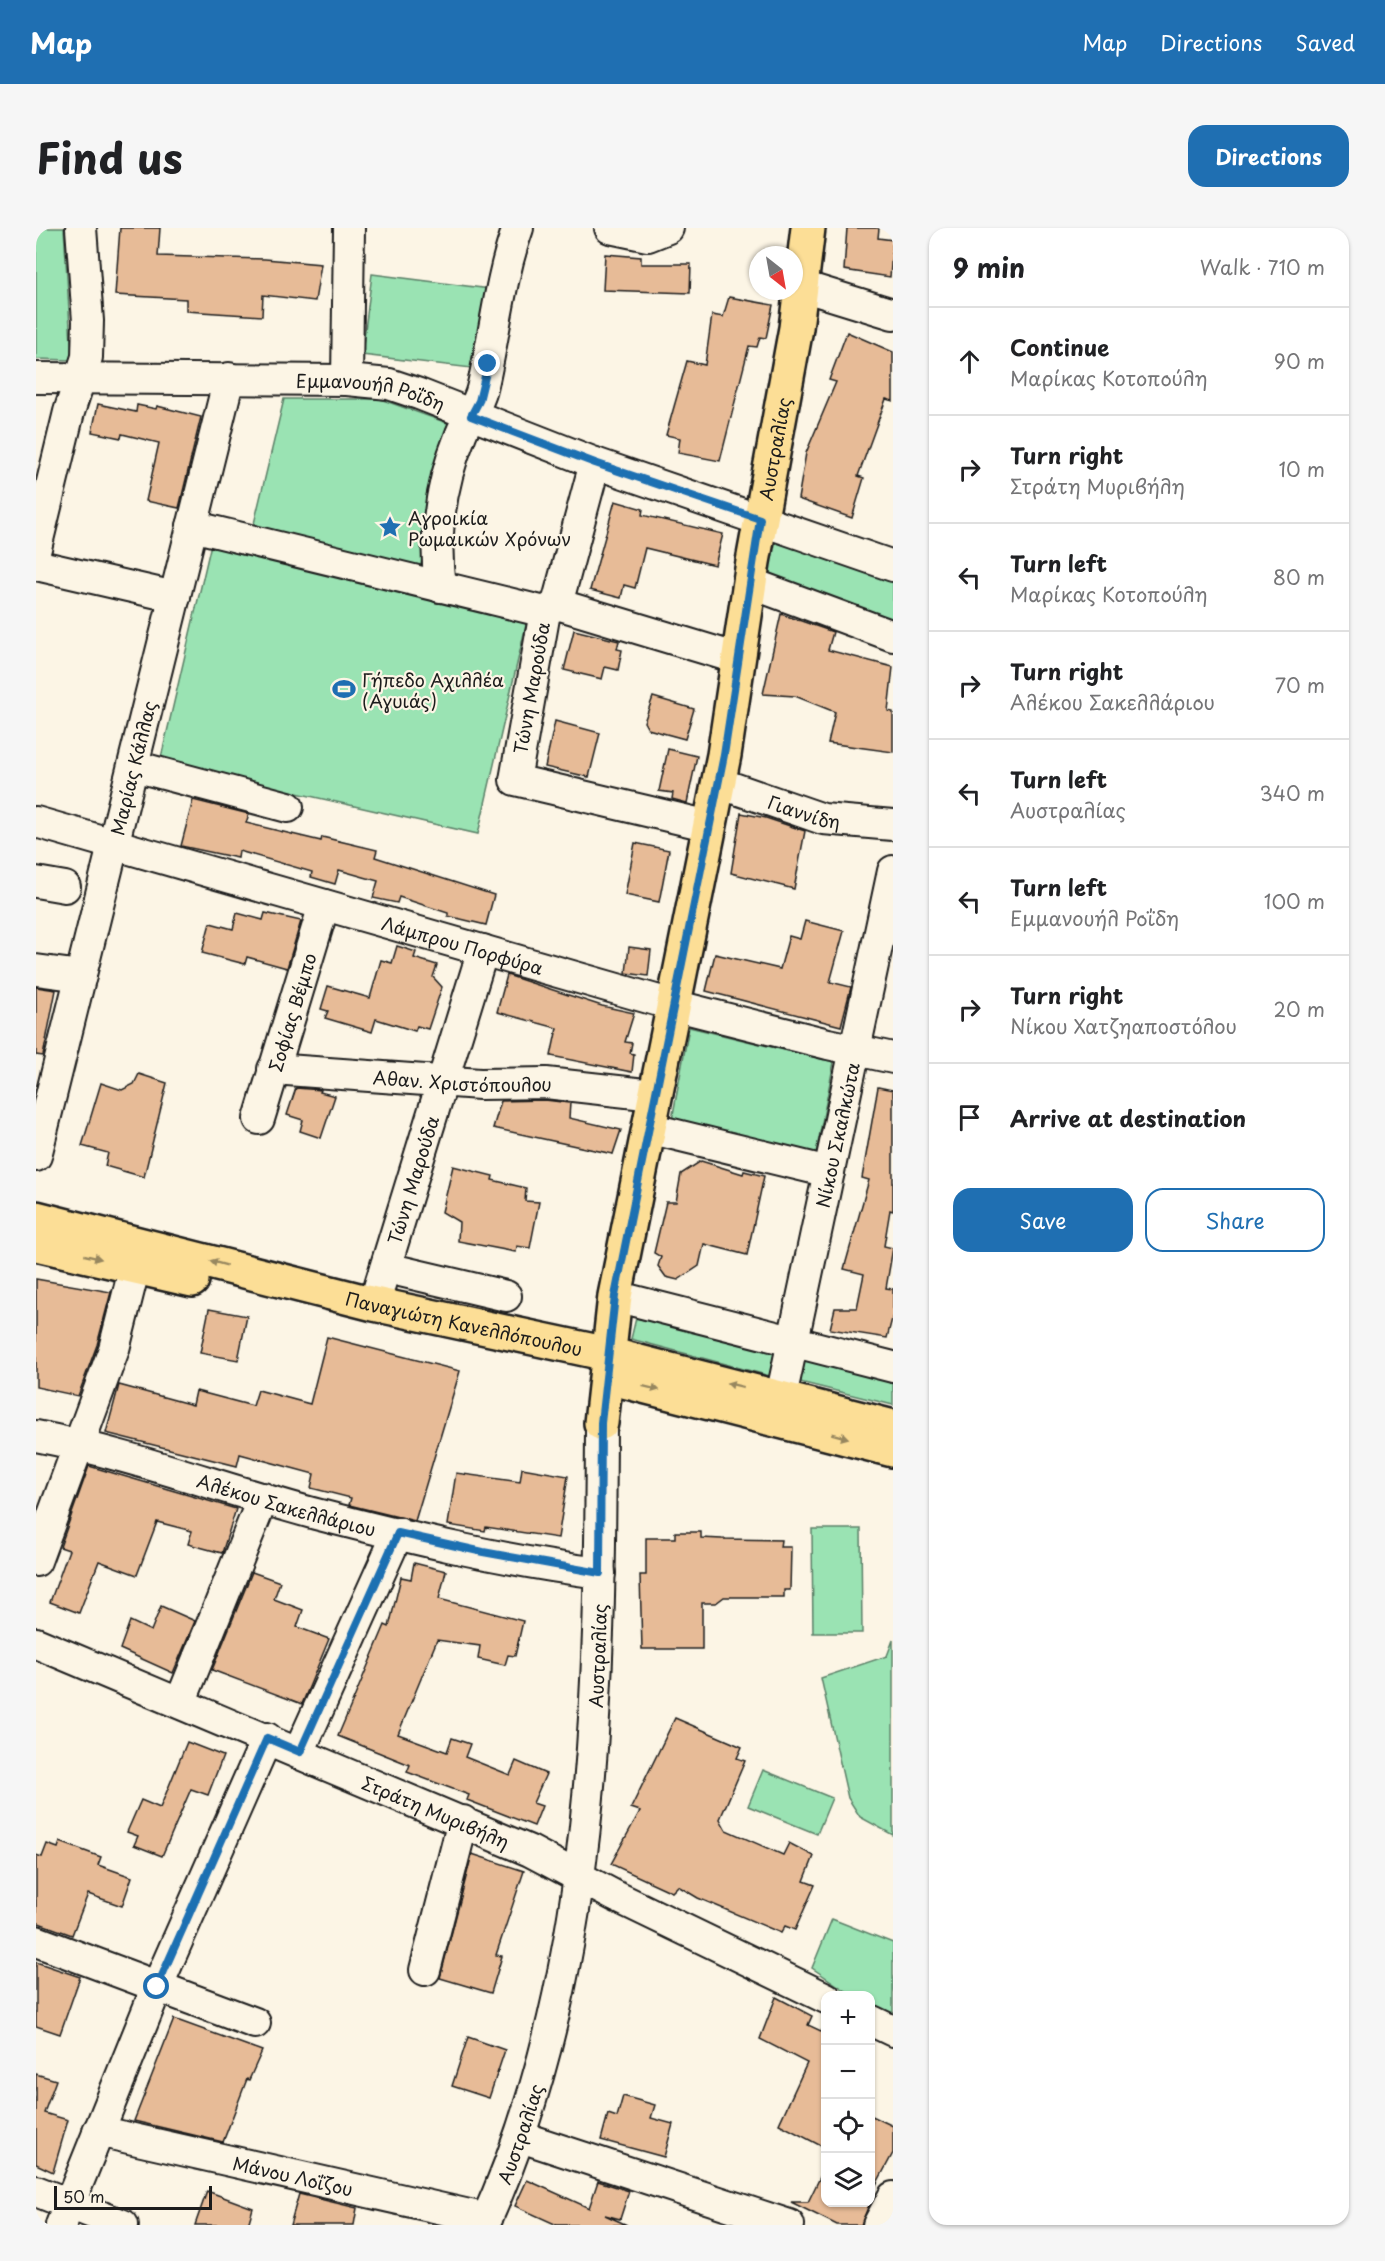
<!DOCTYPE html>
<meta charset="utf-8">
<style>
:root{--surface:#fff;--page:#f6f6f6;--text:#202124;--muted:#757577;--line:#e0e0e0;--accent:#1f6fb2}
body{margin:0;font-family:"Playpen Sans",sans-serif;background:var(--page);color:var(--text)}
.controls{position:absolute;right:18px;bottom:18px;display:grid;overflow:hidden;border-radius:12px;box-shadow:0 2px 4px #0004}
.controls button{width:54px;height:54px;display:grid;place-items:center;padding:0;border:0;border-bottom:2px solid var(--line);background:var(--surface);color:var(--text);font:30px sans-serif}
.compass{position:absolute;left:713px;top:18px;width:54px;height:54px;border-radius:50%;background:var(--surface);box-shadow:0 2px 4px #0004;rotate:149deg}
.scale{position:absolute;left:18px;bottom:15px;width:158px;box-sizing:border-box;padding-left:6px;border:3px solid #1c1c1c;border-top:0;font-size:16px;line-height:21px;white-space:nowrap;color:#1c1c1c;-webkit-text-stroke:4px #fcf5e5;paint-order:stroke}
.stop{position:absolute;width:18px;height:18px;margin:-14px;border:4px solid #1f6fb2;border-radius:50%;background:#fff}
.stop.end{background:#1f6fb2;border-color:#fff;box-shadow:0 2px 6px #0008}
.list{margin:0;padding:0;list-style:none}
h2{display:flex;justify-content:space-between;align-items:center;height:78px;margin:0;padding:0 24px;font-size:26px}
h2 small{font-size:20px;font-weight:400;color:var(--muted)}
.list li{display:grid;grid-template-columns:39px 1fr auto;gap:18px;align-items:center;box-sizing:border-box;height:108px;padding:0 24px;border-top:2px solid var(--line)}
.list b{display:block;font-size:22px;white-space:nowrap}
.list p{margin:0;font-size:20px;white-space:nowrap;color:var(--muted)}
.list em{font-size:20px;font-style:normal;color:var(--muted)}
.actions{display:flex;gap:12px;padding:18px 24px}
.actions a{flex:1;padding:14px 0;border:2px solid var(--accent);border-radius:18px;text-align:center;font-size:21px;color:var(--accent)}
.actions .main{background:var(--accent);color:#fff}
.icon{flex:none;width:33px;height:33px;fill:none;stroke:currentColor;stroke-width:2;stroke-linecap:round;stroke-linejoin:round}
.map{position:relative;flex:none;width:857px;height:1997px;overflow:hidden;border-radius:18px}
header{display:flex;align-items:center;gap:36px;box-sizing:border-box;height:84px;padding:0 30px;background:var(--accent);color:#fff}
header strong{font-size:28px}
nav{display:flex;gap:33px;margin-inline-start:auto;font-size:21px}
.intro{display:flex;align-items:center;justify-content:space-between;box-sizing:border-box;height:144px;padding:0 36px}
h1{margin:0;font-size:42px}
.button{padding:15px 27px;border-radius:18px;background:var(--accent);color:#fff;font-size:21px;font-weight:700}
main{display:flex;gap:36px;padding:0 36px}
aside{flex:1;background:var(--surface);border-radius:18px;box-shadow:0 2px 4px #0004}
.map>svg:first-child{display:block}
.green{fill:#9ae3b3;stroke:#5b8068;stroke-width:1.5}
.building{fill:#e7bb97;stroke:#1c1c1c;stroke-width:1.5}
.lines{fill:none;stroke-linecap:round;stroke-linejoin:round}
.minor-casing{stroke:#1c1c1c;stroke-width:34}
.major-casing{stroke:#1c1c1c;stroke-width:38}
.minor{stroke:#fcf5e5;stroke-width:30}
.major{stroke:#fcde96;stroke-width:33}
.oneway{fill:#97875f}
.route{stroke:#1f6fb2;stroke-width:8}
.labels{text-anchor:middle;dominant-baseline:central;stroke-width:4.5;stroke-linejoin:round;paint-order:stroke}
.street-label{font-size:18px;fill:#1c1c1c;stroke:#fcf5e5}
.poi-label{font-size:18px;fill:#1c1c1c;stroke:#fcf5e5;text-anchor:start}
</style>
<header>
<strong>Map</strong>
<nav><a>Map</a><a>Directions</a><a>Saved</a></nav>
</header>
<div class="intro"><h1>Find us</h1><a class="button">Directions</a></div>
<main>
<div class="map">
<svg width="857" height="1997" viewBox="0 0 857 1997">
<rect width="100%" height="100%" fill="#fcf5e5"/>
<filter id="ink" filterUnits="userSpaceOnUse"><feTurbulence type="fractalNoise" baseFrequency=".0167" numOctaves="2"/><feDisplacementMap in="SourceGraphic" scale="12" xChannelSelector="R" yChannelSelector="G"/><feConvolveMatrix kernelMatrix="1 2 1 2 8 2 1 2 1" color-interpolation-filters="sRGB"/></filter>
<g filter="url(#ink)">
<g class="green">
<polygon points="0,0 28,0 36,132 0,131"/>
<polygon points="336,46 454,61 444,141 326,127"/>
<polygon points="248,171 344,171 417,197 383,345 216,304"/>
<polygon points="735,308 857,352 857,397 728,351"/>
<polygon points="175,316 492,388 442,606 124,534"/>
<polygon points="653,799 798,834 780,925 636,892"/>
<polygon points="600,1090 739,1124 734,1148 595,1111"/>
<polygon points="769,1130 857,1153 857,1177 764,1154"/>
<polygon points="776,1301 825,1301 826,1405 777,1405"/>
<polygon points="857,1412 857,1607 824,1589 812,1570 785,1450 851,1428"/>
<polygon points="727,1542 796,1570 781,1606 712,1578"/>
<polygon points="796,1691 857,1715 857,1788 835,1777 834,1768 816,1767 776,1740"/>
</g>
<g class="building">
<polygon points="84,0 124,0 122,28 229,31 285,36 279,73 227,67 226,88 150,83 150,71 79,67"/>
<polygon points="811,0 843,0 842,10 857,12 854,49 808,42"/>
<polygon points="569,26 605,29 605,36 655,36 654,65 567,62"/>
<polygon points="693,69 737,77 730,110 724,109 721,119 713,118 684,233 642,225 644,210 630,207 651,133 669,137 676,87 687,89"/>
<polygon points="811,104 857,124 857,173 850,171 822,248 828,250 816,290 762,271 770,225 800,154 793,152"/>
<polygon points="62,176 100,184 101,177 120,181 121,178 165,189 143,280 110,273 123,215 86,206 85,210 56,204"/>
<polygon points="579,273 607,281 606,287 687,306 679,337 609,320 599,360 588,357 585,370 554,362"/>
<polygon points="745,386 797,404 792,422 857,439 852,483 857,484 857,524 792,515 799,484 759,468 727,466"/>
<polygon points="538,402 583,413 581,421 586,422 582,442 569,439 566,451 528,442"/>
<polygon points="617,469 658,481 649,511 612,501 608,494"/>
<polygon points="519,493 564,505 553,549 509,539"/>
<polygon points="632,521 661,528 651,575 636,571 637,565 623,563"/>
<polygon points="157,572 213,586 210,595 285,613 286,609 341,622 339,629 458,667 450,697 412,688 412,685 363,669 361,675 337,670 342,653 303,642 299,656 275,649 276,644 203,623 202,630 145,618"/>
<polygon points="705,585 730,590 769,603 758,661 695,645"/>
<polygon points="599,615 633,622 623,674 589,667"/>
<polygon points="201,685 227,692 229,685 265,693 251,740 211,729 209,736 166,725 174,695 197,701"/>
<polygon points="769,693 808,703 794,754 815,759 805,798 670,763 679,726 744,741 753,708 764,711"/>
<polygon points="361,718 380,724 378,730 401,737 397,749 406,759 392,801 381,798 379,803 340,791 336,804 289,790 292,783 285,781 292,758 334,770 345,732 356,735"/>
<polygon points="593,719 615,722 612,748 590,745"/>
<polygon points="471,747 566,778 598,785 589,814 596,815 594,825 598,826 596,844 515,828 521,800 461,784"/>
<polygon points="0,759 20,762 7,828 0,827"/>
<polygon points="103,846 131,855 108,949 69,938 72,925 46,918 65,855 86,862 98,856"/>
<polygon points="842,859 857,862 857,983 854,982 848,1018 857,1020 850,1060 857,1061 857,1087 851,1110 794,1101 799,1080 821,1080 828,1046 808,1041 833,952 826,950"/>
<polygon points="260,860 285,862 284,864 299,868 285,910 264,903 267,892 251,887"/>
<polygon points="509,872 534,875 533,890 585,902 577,926 457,900 465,873"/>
<polygon points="665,933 707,946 708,943 728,948 711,1027 668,1016 663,1038 642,1052 630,1049 622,1038 625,1029 618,1025 630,974 640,974 645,946"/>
<polygon points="417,938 457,948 456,952 490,960 489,973 503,974 494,1020 481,1018 480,1024 422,1013 423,994 406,984"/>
<polygon points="0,1051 75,1064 61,1117 42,1168 0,1159"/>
<polygon points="173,1081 211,1088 202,1132 164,1125"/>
<polygon points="291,1109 424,1143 379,1293 313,1277 315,1270 275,1260 278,1246 204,1226 201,1238 70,1205 83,1157 157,1177 160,1163 217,1178 222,1162 274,1176"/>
<polygon points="53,1238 200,1281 186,1325 152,1316 156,1303 121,1294 101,1347 63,1333 43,1385 14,1374 33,1322 24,1319"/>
<polygon points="486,1240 532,1248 522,1310 450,1299 449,1303 412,1297 420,1245 484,1254"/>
<polygon points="639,1304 665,1304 665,1310 686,1311 745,1312 744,1319 755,1319 754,1362 748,1362 748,1369 688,1369 680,1375 666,1375 666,1421 606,1421 604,1347 610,1347 610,1310 639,1310"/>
<polygon points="378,1335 410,1343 403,1371 487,1393 479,1428 472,1427 469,1437 442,1431 444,1418 401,1412 362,1506 411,1524 416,1510 434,1516 429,1529 474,1547 480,1533 510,1546 497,1575 506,1578 498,1598 431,1572 433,1567 371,1544 374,1537 302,1508 349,1397 353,1399 365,1349 375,1351"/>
<polygon points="216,1344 244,1354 238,1371 267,1382 261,1399 293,1411 266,1476 176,1442"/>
<polygon points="125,1378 159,1393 137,1445 84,1421 94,1393 115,1403"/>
<polygon points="639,1490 706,1519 701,1530 709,1533 684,1591 690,1602 747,1627 753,1615 778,1628 768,1653 779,1657 759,1702 749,1698 745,1705 662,1670 642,1658 636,1664 575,1636 604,1583 595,1580"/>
<polygon points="151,1514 187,1528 172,1567 155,1561 126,1628 98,1617 102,1608 91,1604 105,1572 124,1580"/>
<polygon points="24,1614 65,1629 62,1637 96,1649 86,1678 52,1666 36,1707 0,1694 0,1627 6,1629 11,1616 22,1620"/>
<polygon points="436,1626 488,1643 460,1727 466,1728 455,1765 404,1750"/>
<polygon points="0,1734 44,1749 24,1806 0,1798"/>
<polygon points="740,1769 776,1788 772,1797 787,1804 789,1799 789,1920 743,1896 771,1835 724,1811"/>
<polygon points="138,1791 226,1823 213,1852 211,1851 187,1914 98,1893"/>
<polygon points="432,1809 469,1822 453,1870 416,1858"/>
<polygon points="0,1846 20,1852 8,1885 32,1892 17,1944 0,1936"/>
<polygon points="587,1868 619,1877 615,1890 637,1896 628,1929 565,1912 572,1886 581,1889"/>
<polygon points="834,1887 857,1898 857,1925 834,1968"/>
<polygon points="789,1939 789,1974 834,1974 825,1997 801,1997 755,1974 772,1974"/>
<polygon points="491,1952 553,1980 562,1953 593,1963 584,1991 569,1987 591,1997 521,1997 479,1978"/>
<polygon points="171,1963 217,1980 212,1997 159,1997"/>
<polygon points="263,1966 321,1980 318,1997 254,1997"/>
</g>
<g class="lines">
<g class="minor-casing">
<g id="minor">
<polyline points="574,0 612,8 632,0"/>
<polyline points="766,58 857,86"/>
<path id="s1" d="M0,150L311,152L353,156L383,166L559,235L857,338"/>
<polyline points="311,152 313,0"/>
<polyline points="559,235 521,376 509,384 479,552 674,598"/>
<polyline points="156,298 509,384"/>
<polyline points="0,320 33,184 51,129 52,93 45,0"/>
<polyline points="0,337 139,369"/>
<polyline points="714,355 857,408"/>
<path d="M404,359C397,306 405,255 425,206C431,190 442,178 446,161C459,107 463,53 482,0"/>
<polyline points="521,376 703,431"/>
<polyline points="98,538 252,579"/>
<path id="s2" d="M683,555L787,591L857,597"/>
<path id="s3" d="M0,594L637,777L792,816L857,830"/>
<polyline points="0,654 29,659"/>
<polyline points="0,742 45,748"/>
<path id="s4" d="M237,841L444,856L510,855L618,867"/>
<path id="s5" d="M223,891L288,677"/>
<polyline points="612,900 793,944"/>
<path id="s6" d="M0,928L193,150"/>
<polyline points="351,1040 470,1068"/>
<polyline points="579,1068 857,1139"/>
<path id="s7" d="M338,1076L447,722"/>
<path id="s8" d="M745,1169L857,643"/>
<path id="s9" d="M0,1208C95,1226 186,1261 280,1286C373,1310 469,1333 564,1345"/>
<polyline points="0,1333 78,1121 99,1038"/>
<path id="s10" d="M0,1415L494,1623L579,1668L790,1770"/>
<polyline points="144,1475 227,1270"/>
<polyline points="263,1524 362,1305"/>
<polyline points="0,1713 219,1795"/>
<polyline points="389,1742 427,1593"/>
<polyline points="834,1792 857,1803"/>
<path id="s11" d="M62,1903L451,1991"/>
<polyline points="485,1909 753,1997"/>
<polyline points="0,1963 87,1997"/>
<polyline points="25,1997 121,1759 231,1510"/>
<path id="s12" d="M448,1997C561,1748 564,1464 565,1195"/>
<polyline points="842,1997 857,1969"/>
</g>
</g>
<g class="major-casing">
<g id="major">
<path id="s13" d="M0,990L338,1076L572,1126L857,1199"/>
<polyline points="0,1016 156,1052"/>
<polyline points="580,1151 857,1222"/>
<path id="s14" d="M565,1195L579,1068L688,527L717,334L760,100L772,0"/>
</g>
</g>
<use href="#minor" class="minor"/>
<use href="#major" class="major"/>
</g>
<defs><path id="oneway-solid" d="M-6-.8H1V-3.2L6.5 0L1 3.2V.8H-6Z" transform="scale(1.5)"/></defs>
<g class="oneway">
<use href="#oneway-solid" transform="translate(57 1029) rotate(13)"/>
<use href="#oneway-solid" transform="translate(182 1035) rotate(-165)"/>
<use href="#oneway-solid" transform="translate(699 1157) rotate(-166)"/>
<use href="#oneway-solid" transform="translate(615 1160) rotate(14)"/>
<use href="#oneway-solid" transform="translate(804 1208) rotate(15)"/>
</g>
</g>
<g class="lines" filter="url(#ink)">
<polyline class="route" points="121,1759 231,1510 264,1524 362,1305 447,1324 564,1345 565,1195 579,1068 688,527 724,291 559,235 435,188 443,173 452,136"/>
</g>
<defs>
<g id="sight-bare" transform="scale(1.8)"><path d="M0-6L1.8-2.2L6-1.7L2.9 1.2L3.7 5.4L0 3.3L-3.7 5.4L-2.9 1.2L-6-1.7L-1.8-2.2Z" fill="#1f6fb2" stroke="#fcf5e5" stroke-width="2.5" paint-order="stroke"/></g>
<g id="stadium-bare" transform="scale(1.8)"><path d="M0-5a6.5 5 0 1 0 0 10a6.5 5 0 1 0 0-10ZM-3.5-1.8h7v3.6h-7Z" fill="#1f6fb2" stroke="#fcf5e5" stroke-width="2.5" paint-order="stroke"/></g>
</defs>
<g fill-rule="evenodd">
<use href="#sight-bare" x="354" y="299"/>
<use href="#stadium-bare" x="308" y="461"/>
</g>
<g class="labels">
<g class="street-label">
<text stroke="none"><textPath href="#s1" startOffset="336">Εμμανουήλ Ροΐδη</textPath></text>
<text stroke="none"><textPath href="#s14" startOffset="990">Αυστραλίας</textPath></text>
<text transform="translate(495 460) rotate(-80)">Τώνη Μαρούδα</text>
<text stroke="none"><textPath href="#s6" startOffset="400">Μαρίας Κάλλας</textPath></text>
<text stroke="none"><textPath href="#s2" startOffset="90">Γιαννίδη</textPath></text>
<text stroke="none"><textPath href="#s3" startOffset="444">Λάμπρου Πορφύρα</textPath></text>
<text stroke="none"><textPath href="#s5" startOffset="112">Σοφίας Βέμπο</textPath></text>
<text stroke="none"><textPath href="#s4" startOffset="190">Αθαν. Χριστόπουλου</textPath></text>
<text stroke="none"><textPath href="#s8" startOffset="268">Νίκου Σκαλκώτα</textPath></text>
<text stroke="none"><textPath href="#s7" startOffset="130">Τώνη Μαρούδα</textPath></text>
<text stroke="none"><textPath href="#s13" startOffset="441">Παναγιώτη Κανελλόπουλου</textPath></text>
<text stroke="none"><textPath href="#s9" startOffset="260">Αλέκου Σακελλάριου</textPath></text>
<text stroke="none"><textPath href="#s12" startOffset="584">Αυστραλίας</textPath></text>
<text stroke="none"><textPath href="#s10" startOffset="434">Στράτη Μυριβήλη</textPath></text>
<text stroke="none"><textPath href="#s12" startOffset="98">Αυστραλίας</textPath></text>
<text stroke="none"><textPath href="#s11" startOffset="200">Μάνου Λοΐζου</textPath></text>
</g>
<g class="poi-label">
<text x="372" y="289">Αγροικία<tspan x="372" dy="21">Ρωμαικών Χρόνων</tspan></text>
<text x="326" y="451">Γήπεδο Αχιλλέα<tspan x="326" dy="21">(Αγυιάς)</tspan></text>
</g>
</g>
</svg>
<div class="controls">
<button>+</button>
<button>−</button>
<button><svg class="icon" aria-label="locate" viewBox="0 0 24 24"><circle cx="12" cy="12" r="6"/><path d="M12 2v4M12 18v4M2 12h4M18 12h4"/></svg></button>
<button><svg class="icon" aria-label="layers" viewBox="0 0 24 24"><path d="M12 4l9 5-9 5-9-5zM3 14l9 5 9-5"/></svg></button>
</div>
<svg class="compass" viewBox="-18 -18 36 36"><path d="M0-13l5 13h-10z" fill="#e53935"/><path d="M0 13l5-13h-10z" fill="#757577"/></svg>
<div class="scale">50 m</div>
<div class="stop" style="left:121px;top:1759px"></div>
<div class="stop end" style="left:452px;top:136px"></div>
</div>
<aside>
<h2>9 min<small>Walk · 710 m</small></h2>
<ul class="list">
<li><svg class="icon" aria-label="ahead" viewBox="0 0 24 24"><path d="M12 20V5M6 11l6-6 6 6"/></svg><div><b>Continue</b><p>Μαρίκας Κοτοπούλη</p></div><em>90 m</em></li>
<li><svg class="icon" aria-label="right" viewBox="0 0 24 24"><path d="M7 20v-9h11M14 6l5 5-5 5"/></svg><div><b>Turn right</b><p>Στράτη Μυριβήλη</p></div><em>10 m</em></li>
<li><svg class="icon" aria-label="left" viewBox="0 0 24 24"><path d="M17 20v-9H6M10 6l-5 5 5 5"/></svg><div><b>Turn left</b><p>Μαρίκας Κοτοπούλη</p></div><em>80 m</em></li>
<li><svg class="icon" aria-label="right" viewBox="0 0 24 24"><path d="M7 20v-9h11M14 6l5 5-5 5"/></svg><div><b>Turn right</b><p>Αλέκου Σακελλάριου</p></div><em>70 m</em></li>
<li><svg class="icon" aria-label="left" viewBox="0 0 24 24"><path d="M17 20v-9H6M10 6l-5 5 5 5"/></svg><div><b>Turn left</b><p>Αυστραλίας</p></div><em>340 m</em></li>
<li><svg class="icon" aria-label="left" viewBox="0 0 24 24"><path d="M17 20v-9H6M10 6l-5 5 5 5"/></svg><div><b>Turn left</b><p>Εμμανουήλ Ροΐδη</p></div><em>100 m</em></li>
<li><svg class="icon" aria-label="right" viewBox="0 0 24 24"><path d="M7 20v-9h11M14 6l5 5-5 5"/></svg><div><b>Turn right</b><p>Νίκου Χατζηαποστόλου</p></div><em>20 m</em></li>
<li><svg class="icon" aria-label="arrive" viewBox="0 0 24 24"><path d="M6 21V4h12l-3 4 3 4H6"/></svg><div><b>Arrive at destination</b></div></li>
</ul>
<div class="actions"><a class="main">Save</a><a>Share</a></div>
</aside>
</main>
